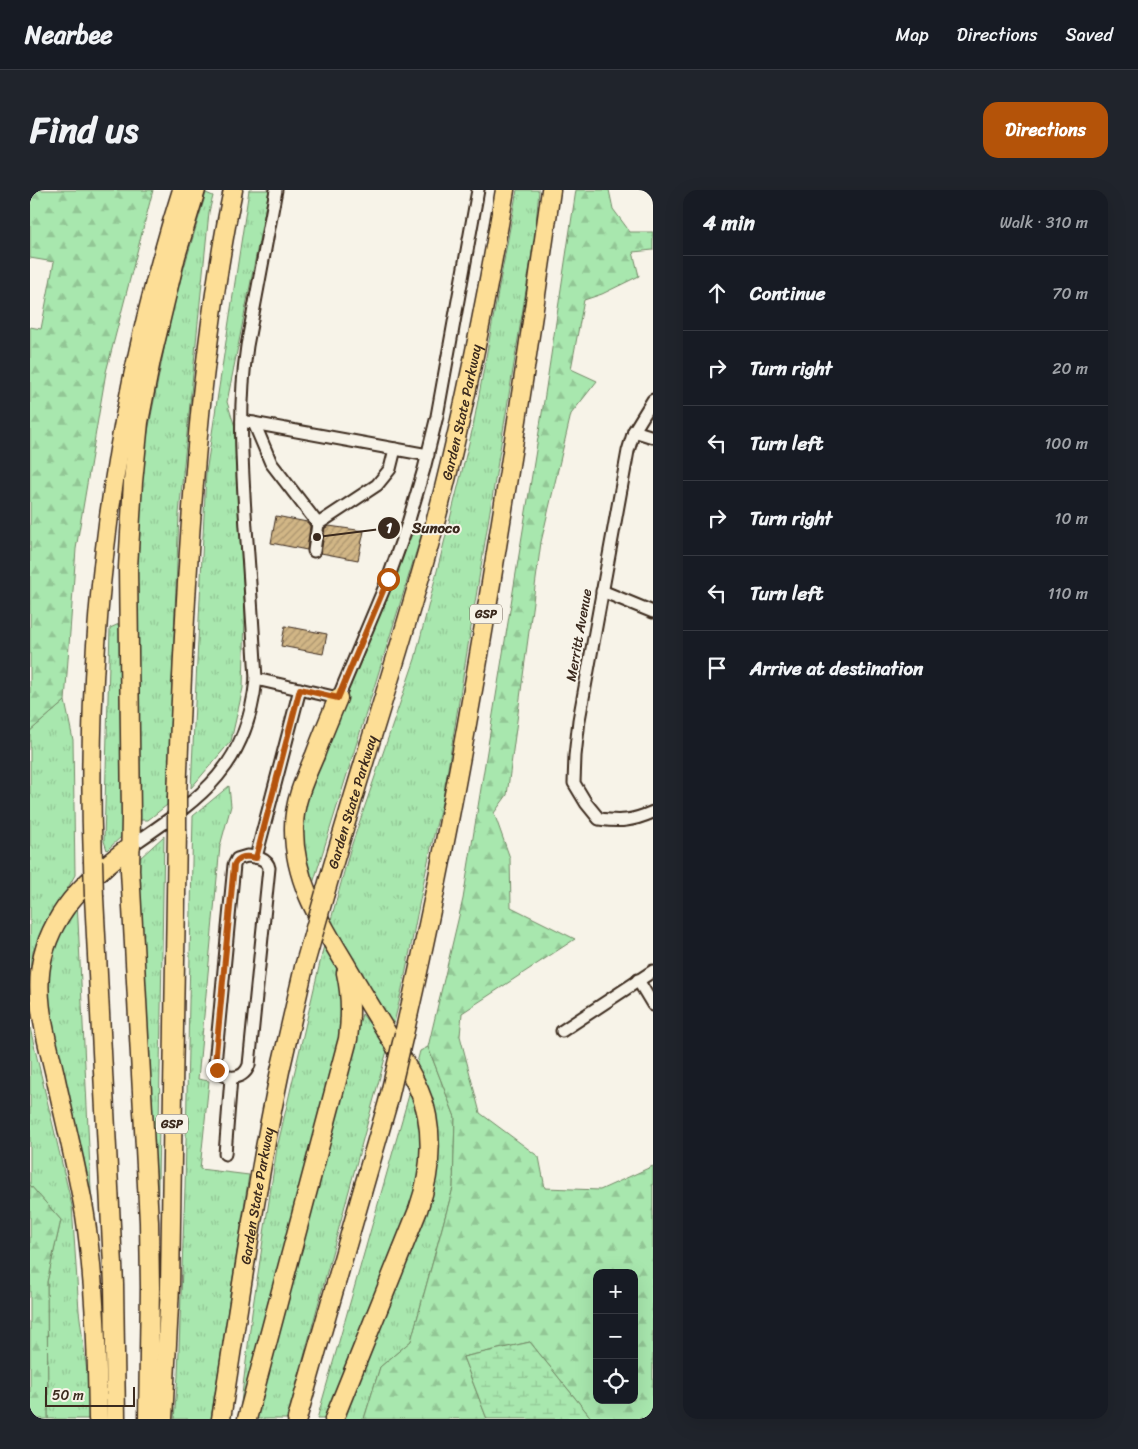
<!DOCTYPE html>
<meta charset="utf-8">
<style>
:root{--surface:#171b24;--page:#20242c;--text:#f1f3f6;--muted:#9ea1a6;--line:#363941;--accent:#b45309}
body{margin:0;font-family:Sriracha,sans-serif;background:var(--page);color:var(--text)}
.controls{position:absolute;right:15px;bottom:15px;display:grid;overflow:hidden;border-radius:10px;box-shadow:0 5px 20px #0002}
.controls button{width:45px;height:45px;display:grid;place-items:center;padding:0;border:0;border-bottom:1px solid var(--line);background:var(--surface);color:var(--text);font:25px sans-serif}
.scale{position:absolute;left:15px;bottom:12px;width:90px;box-sizing:border-box;padding-left:5px;border:2px solid #3b2a1e;border-top:0;font-size:14px;line-height:18px;white-space:nowrap;color:#3b2a1e;-webkit-text-stroke:4px #f7f3e8;paint-order:stroke}
.stop{position:absolute;width:15px;height:15px;margin:-11px;border:4px solid #b45309;border-radius:50%;background:#fff}
.stop.end{background:#b45309;border-color:#fff;box-shadow:0 1px 5px #0008}
.list{margin:0;padding:0;list-style:none}
h2{display:flex;justify-content:space-between;align-items:center;height:65px;margin:0;padding:0 20px;font-size:21px}
h2 small{font-size:16px;font-weight:400;color:var(--muted)}
.list li{display:grid;grid-template-columns:32px 1fr auto;gap:15px;align-items:center;box-sizing:border-box;height:75px;padding:0 20px;border-top:1px solid var(--line)}
.list b{display:block;font-size:19px;white-space:nowrap}
.list em{font-size:16px;font-style:normal;color:var(--muted)}
.icon{flex:none;width:28px;height:28px;fill:none;stroke:currentColor;stroke-width:2;stroke-linecap:round;stroke-linejoin:round}
.map{position:relative;flex:none;width:623px;height:1229px;overflow:hidden;border-radius:15px}
header{display:flex;align-items:center;gap:30px;box-sizing:border-box;height:70px;padding:0 25px;background:var(--surface);border-bottom:1px solid var(--line)}
header strong{font-size:24px}
nav{display:flex;gap:28px;margin-inline-start:auto;font-size:18px}
.intro{display:flex;align-items:center;justify-content:space-between;box-sizing:border-box;height:120px;padding:0 30px}
h1{margin:0;font-size:35px}
.button{padding:12px 22px;border-radius:15px;background:var(--accent);color:#fff;font-size:18px;font-weight:700}
main{display:flex;gap:30px;padding:0 30px}
aside{flex:1;background:var(--surface);border-radius:15px;box-shadow:0 5px 20px #0002}
.map>svg:first-child{display:block}
.grass{fill:url(#grass-tufts);stroke:#728866}
.forest{fill:url(#forest-firs);stroke:#728866;fill-rule:evenodd}
.wetland{fill:url(#wetland-marsh);stroke:#728866}
.building{fill:url(#building-hatch);stroke:#3b2a1e}
.lines{fill:none;stroke-linecap:round;stroke-linejoin:round}
.minor-casing{stroke:#3b2a1e;stroke-width:15}
.highway-casing{stroke:#3b2a1e;stroke-width:21}
.minor{stroke:#f7f3e8;stroke-width:11}
.highway{stroke:#fdde96;stroke-width:18}
.highway-bridge-casing{stroke:#3b2a1e;stroke-width:21;stroke-linecap:butt}
.highway-bridge{stroke:#fdde96;stroke-width:18}
.route{stroke:#b45309;stroke-width:6}
.labels{text-anchor:middle;dominant-baseline:central;stroke-width:4;stroke-linejoin:round;paint-order:stroke}
.shield{fill:#f7f3e8;stroke:#73665b;stroke-width:1}
.shield-label{font-size:12px;font-weight:bold;fill:#3b2a1e}
.street-label{font-size:14px;fill:#3b2a1e;stroke:#f7f3e8}
.leader{fill:none;stroke:#3b2a1e;stroke-width:2}
.callout-dot{fill:#3b2a1e;stroke:#f7f3e8;stroke-width:2}
.mark-label{font-size:15px;text-anchor:middle;font-weight:bold;fill:#fff}
.callout-label{font-size:15px;text-anchor:middle;font-weight:bold;fill:#3b2a1e;stroke:#f7f3e8;stroke-width:4;stroke-linejoin:round;paint-order:stroke}
</style>
<header>
<strong>Nearbee</strong>
<nav><a>Map</a><a>Directions</a><a>Saved</a></nav>
</header>
<div class="intro"><h1>Find us</h1><a class="button">Directions</a></div>
<main>
<div class="map">
<svg width="623" height="1229" viewBox="0 0 623 1229">
<defs>
<pattern id="grass-tufts" width="24" height="20" patternUnits="userSpaceOnUse" patternTransform="scale(1.25)"><rect width="24" height="20" fill="#a8e7ae"/><path d="M3 7l-1-3M5 7V3M7 7l1-3M15 17l-1-3M17 17v-4M19 17l1-3" fill="none" stroke="#92c695"/></pattern>
<pattern id="forest-firs" width="22" height="20" patternUnits="userSpaceOnUse" patternTransform="scale(1.25)"><rect width="22" height="20" fill="#a8e7ae"/><path d="M5 1l3.5 6h-7zM16 11l3.5 6h-7z" fill="#92c695"/></pattern>
<pattern id="wetland-marsh" width="20" height="14" patternUnits="userSpaceOnUse" patternTransform="scale(1.25)"><rect width="20" height="14" fill="#a8e7ae"/><path d="M1 5h8M5 5V1M11 12h8M15 12V8" fill="none" stroke="#92c695"/></pattern>
<pattern id="building-hatch" width="6" height="6" patternUnits="userSpaceOnUse" patternTransform="scale(1.25)"><rect width="6" height="6" fill="#d1b686"/><path d="M-1 1l2-2M0 6l6-6M5 7l2-2" fill="none" stroke="#ab946d"/></pattern>
</defs>
<rect width="100%" height="100%" fill="#f7f3e8"/>
<filter id="ink" filterUnits="userSpaceOnUse"><feTurbulence type="fractalNoise" baseFrequency=".02" numOctaves="2"/><feDisplacementMap in="SourceGraphic" scale="10" xChannelSelector="R" yChannelSelector="G"/><feConvolveMatrix kernelMatrix="1 2 1 2 8 2 1 2 1" color-interpolation-filters="sRGB"/></filter>
<g filter="url(#ink)">
<g class="grass">
<polygon points="219,0 239,0 197,212 205,237 215,424 213,498 201,551 161,598 176,283"/>
<path d="M487,0H509L505,45L413,609C392,685 382,764 362,841L299,737L320,660L385,469L443,237Z"/>
<polygon points="176,3 183,6 179,22 149,324 137,615 118,630 108,630 102,352 115,257 142,118"/>
<polygon points="383,342 392,343 281,700 274,682 271,633 280,594 326,479"/>
<polygon points="89,434 92,646 77,660 74,651 80,438"/>
<polygon points="35,511 43,550 45,685 3,761 0,791 0,541"/>
<polygon points="199,596 201,616 190,656 168,889 179,891 170,979 219,985 181,1229 144,1229 148,1186 155,998 163,626"/>
<polygon points="134,646 127,1050 104,679 110,668"/>
<polygon points="47,710 63,1041 15,819 19,763"/>
<polygon points="295,751 306,770 313,801 314,840 209,1229 222,1123 247,958"/>
<polygon points="332,824 358,857 257,1229 227,1229 245,1151"/>
<polygon points="0,838 42,1016 49,1121 61,1212 60,1229 18,1229 17,1092 31,1030 0,995"/>
<polygon points="398,857 425,927 423,998 381,1151 350,1177 334,1229 312,1229 404,971 385,880 390,861"/>
<polygon points="381,898 392,922 395,962 387,1011 297,1229 287,1229"/>
</g>
<g class="forest">
<polygon points="0,0 123,0 76,182 46,359 35,511 0,541 0,137 11,139 24,72 0,68"/>
<path d="M546,0H579L583,19L600,42H623V60L603,62L609,86L572,104L554,110L541,179L567,191L541,224L511,352L477,605L464,623L480,668L481,717L545,749L432,823L430,846L450,923L509,967L515,998L570,1000L623,976V1229H562L500,1152L433,1167L457,1229H334L350,1177L381,1151L423,998L425,927L398,857L433,709L514,211ZM567,1083H604V1210H567Z"/>
<polygon points="0,995 31,1030 17,1092 18,1229 0,1229"/>
</g>
<polygon class="wetland" points="500,1152 562,1229 457,1229 433,1167"/>
<g class="building">
<polygon points="246,326 277,332 280,336 277,360 241,353"/>
<polygon points="299,336 334,341 328,370 291,363 295,338"/>
<polygon points="255,436 297,444 293,464 251,456"/>
</g>
<g class="lines">
<g class="minor-casing">
<g id="minor">
<path d="M623,210L604,241L598,261L549,530L545,566L544,593L556,613L569,629C591,632 602,631 623,622"/>
<polyline points="212,231 398,265"/>
<polyline points="224,233 241,273 288,334 284,361"/>
<polyline points="604,241 623,247"/>
<polyline points="288,334 347,295 360,279 365,259"/>
<polyline points="572,401 623,422"/>
<polyline points="226,489 308,508 358,389 378,333 394,279 407,226 448,0"/>
<path d="M101,656C169,609 217,579 226,489C223,439 220,388 216,338C212,277 208,216 217,156L246,0"/>
<path d="M217,666C226,667 237,668 239,678L219,875C213,892 191,891 185,874L204,675L207,669Z"/>
<polyline points="226,667 270,499"/>
<polyline points="608,790 623,815"/>
<polyline points="532,841 623,781"/>
<polyline points="195,964 201,888"/>
</g>
</g>
<g class="highway-casing">
<g id="highway">
<path d="M147,607C152,475 158,344 171,214C179,142 188,71 203,0"/>
<path d="M63,671C54,445 83,216 152,0"/>
<path id="s1" d="M295,703C329,584 368,467 401,348C432,234 455,117 475,0"/>
<polyline points="64,707 84,1094 86,1229"/>
<path d="M374,844C409,693 437,541 462,387C483,259 503,129 521,0"/>
<path d="M68,1229C67,1161 65,1093 55,1025C47,978 35,932 25,885C16,846 3,805 13,766C25,717 62,685 101,656"/>
<polyline points="118,1229 120,1097 119,1032 100,680 101,626 98,378 103,292 109,232 121,170 146,66 166,0"/>
<polyline points="133,1229 140,1097 147,640"/>
<path id="s2" d="M191,1229C209,1113 226,996 250,881C258,846 266,811 274,777"/>
<path d="M217,1229L318,849C321,827 321,805 316,783"/>
<polyline points="267,1229 358,912"/>
<path d="M304,1229L388,1020C399,989 403,959 397,926C392,899 376,875 362,851C346,825 330,799 315,773C289,730 263,689 264,637C264,611 275,588 285,565C292,546 300,527 308,508"/>
</g>
</g>
<use href="#minor" class="minor"/>
<use href="#highway" class="highway"/>
<g class="highway-bridge-casing">
<g id="highway-bridge">
<polyline points="147,640 147,607"/>
<polyline points="63,671 64,707"/>
<polyline points="274,777 295,703"/>
<polyline points="358,912 374,844"/>
</g>
</g>
<use href="#highway-bridge" class="highway-bridge"/>
</g>
</g>
<g class="lines" filter="url(#ink)">
<path class="route" d="M187,880L185,874L204,675C209,665 217,666 226,668L270,499L308,508L358,389"/>
</g>
<g class="labels">
<g class="shield">
<rect x="440" y="414.5" width="32" height="19" rx="4"/>
<rect x="126" y="924.5" width="32" height="19" rx="4"/>
</g>
<g class="shield-label">
<text x="456" y="424">GSP</text>
<text x="142" y="934">GSP</text>
</g>
<g class="street-label">
<text stroke="none"><textPath href="#s1" startOffset="500">Garden State Parkway</textPath></text>
<text transform="translate(549 445) rotate(-80)">Merritt Avenue</text>
<text stroke="none"><textPath href="#s1" startOffset="95">Garden State Parkway</textPath></text>
<text stroke="none"><textPath href="#s2" startOffset="226">Garden State Parkway</textPath></text>
</g>
</g>
<path class="leader" d="M287 347L359 338"/>
<g class="callout-dot">
<circle cx="287" cy="347" r="5"/>
<circle cx="359" cy="338" r="12"/>
</g>
<g class="mark-label">
<text x="359" y="343">1</text>
</g>
<g class="callout-label">
<text x="406" y="343">Sunoco</text>
</g>
</svg>
<div class="controls">
<button>+</button>
<button>−</button>
<button><svg class="icon" aria-label="locate" viewBox="0 0 24 24"><circle cx="12" cy="12" r="6"/><path d="M12 2v4M12 18v4M2 12h4M18 12h4"/></svg></button>
</div>
<div class="scale">50 m</div>
<div class="stop" style="left:358px;top:389px"></div>
<div class="stop end" style="left:187px;top:880px"></div>
</div>
<aside>
<h2>4 min<small>Walk · 310 m</small></h2>
<ul class="list">
<li><svg class="icon" aria-label="ahead" viewBox="0 0 24 24"><path d="M12 20V5M6 11l6-6 6 6"/></svg><div><b>Continue</b></div><em>70 m</em></li>
<li><svg class="icon" aria-label="right" viewBox="0 0 24 24"><path d="M7 20v-9h11M14 6l5 5-5 5"/></svg><div><b>Turn right</b></div><em>20 m</em></li>
<li><svg class="icon" aria-label="left" viewBox="0 0 24 24"><path d="M17 20v-9H6M10 6l-5 5 5 5"/></svg><div><b>Turn left</b></div><em>100 m</em></li>
<li><svg class="icon" aria-label="right" viewBox="0 0 24 24"><path d="M7 20v-9h11M14 6l5 5-5 5"/></svg><div><b>Turn right</b></div><em>10 m</em></li>
<li><svg class="icon" aria-label="left" viewBox="0 0 24 24"><path d="M17 20v-9H6M10 6l-5 5 5 5"/></svg><div><b>Turn left</b></div><em>110 m</em></li>
<li><svg class="icon" aria-label="arrive" viewBox="0 0 24 24"><path d="M6 21V4h12l-3 4 3 4H6"/></svg><div><b>Arrive at destination</b></div></li>
</ul>
</aside>
</main>
